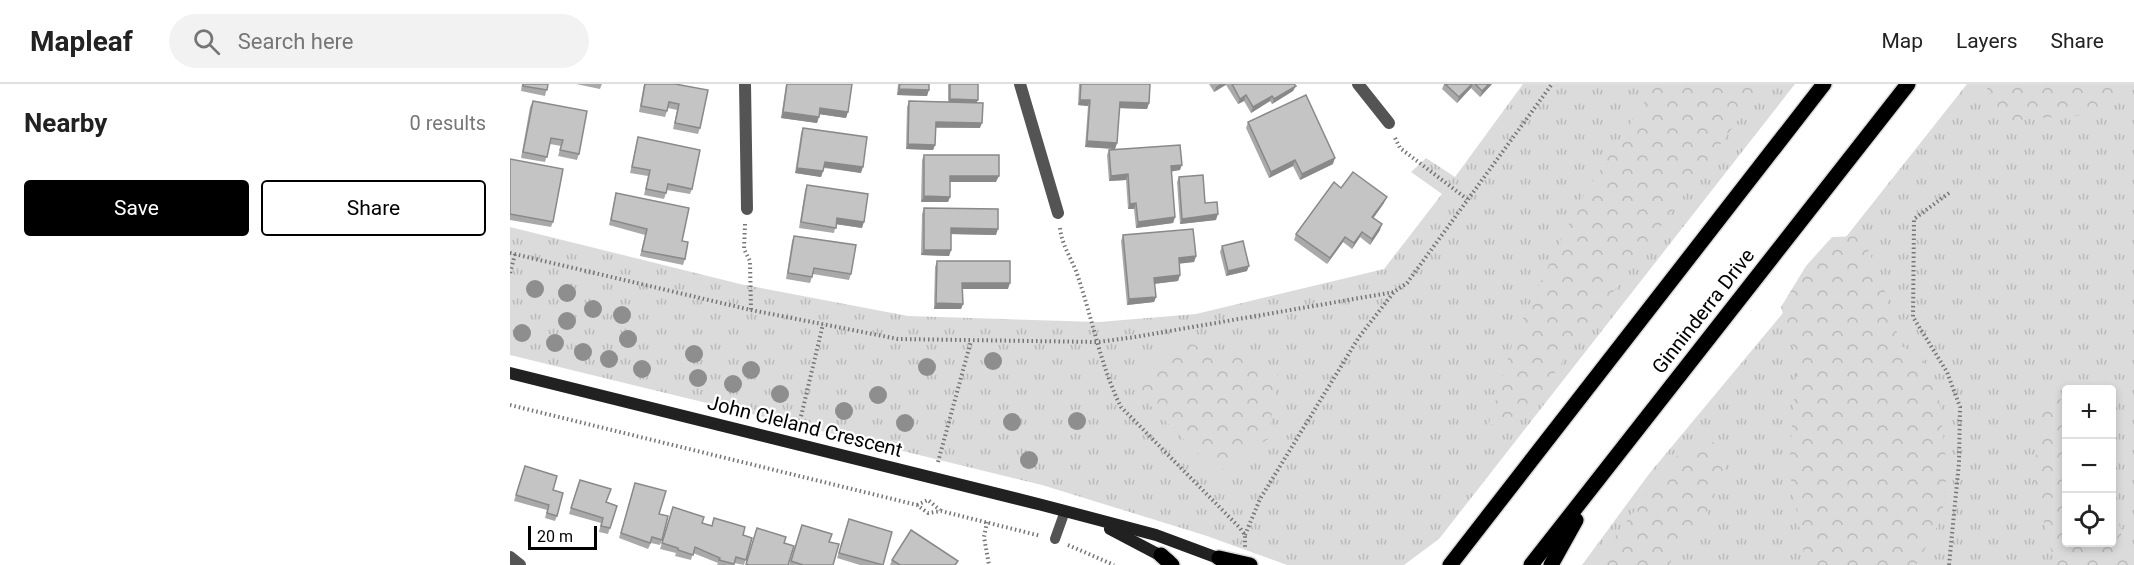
<!DOCTYPE html>
<meta charset="utf-8">
<style>
:root{--surface:#fff;--page:#f2f2f2;--text:#222;--muted:#767676;--line:#e0e0e0;--accent:#000}
body{margin:0;font-family:Roboto,sans-serif;background:var(--page);color:var(--text)}
.controls{position:absolute;right:18px;bottom:18px;display:grid;overflow:hidden;border-radius:6px;box-shadow:0 3px 9px #0003}
.controls button{width:54px;height:54px;display:grid;place-items:center;padding:0;border:0;border-bottom:2px solid var(--line);background:var(--surface);color:var(--text);font:30px sans-serif}
.scale{position:absolute;left:18px;bottom:15px;width:69px;box-sizing:border-box;padding-left:6px;border:3px solid #000;border-top:0;font-size:16px;line-height:21px;white-space:nowrap;color:#000;-webkit-text-stroke:4px #fff;paint-order:stroke}
.list{margin:0;padding:0;list-style:none}
h2{display:flex;justify-content:space-between;align-items:center;height:78px;margin:0;padding:0 24px;font-size:26px}
h2 small{font-size:20px;font-weight:400;color:var(--muted)}
.actions{display:flex;gap:12px;padding:18px 24px}
.actions a{flex:1;padding:14px 0;border:2px solid var(--accent);border-radius:6px;text-align:center;font-size:21px;color:var(--accent)}
.actions .main{background:var(--accent);color:#fff}
.icon{flex:none;width:33px;height:33px;fill:none;stroke:currentColor;stroke-width:2;stroke-linecap:round;stroke-linejoin:round}
.map{position:relative;flex:none;width:1624px;height:481px;overflow:hidden}
header{display:flex;align-items:center;gap:36px;box-sizing:border-box;height:84px;padding:0 30px;background:var(--surface);border-bottom:2px solid var(--line)}
header strong{font-size:28px}
nav{display:flex;gap:33px;margin-inline-start:auto;font-size:21px}
.search{width:420px;height:54px;background:var(--page);display:flex;align-items:center;gap:15px;box-sizing:border-box;padding:0 21px;border-radius:33px;color:var(--muted);font-size:22px}
main{display:flex}
aside{flex:1;background:var(--surface)}
.map>svg:first-child{display:block}
.grass{fill:url(#grass-tufts);fill-rule:evenodd}
.forest{fill:url(#forest-crowns)}
.lines{fill:none;stroke-linecap:round;stroke-linejoin:round}
.primary-casing{stroke:#dbdbdb;stroke-width:18}
.path{stroke:#767676;stroke-width:4;stroke-dasharray:1.5 3;stroke-linecap:butt}
.lane{stroke:#545454;stroke-width:10}
.street{stroke:#545454;stroke-width:12}
.secondary{stroke:#212121;stroke-width:12}
.primary{stroke:#000;stroke-width:15}
.tree{fill:#8e8e8e}
.wall{fill:#a9a9a9}
.shaded-wall{fill:#898989}
.building{fill:#c4c4c4;stroke:#898989;stroke-width:1.5}
.labels{text-anchor:middle;dominant-baseline:central;stroke-width:4.5;stroke-linejoin:round;paint-order:stroke}
.street-label{font-size:20px;fill:#000;stroke:#fff}
</style>
<header>
<strong>Mapleaf</strong>
<div class="search"><svg class="icon" aria-label="search" viewBox="0 0 24 24"><circle cx="10" cy="10" r="6"/><path d="M15 15l6 6"/></svg>Search here</div>
<nav><a>Map</a><a>Layers</a><a>Share</a></nav>
</header>
<main>
<aside>
<h2>Nearby<small>0 results</small></h2>
<ul class="list">
</ul>
<div class="actions"><a class="main">Save</a><a>Share</a></div>
</aside>
<div class="map">
<svg width="1624" height="481" viewBox="0 0 1624 481">
<defs>
<pattern id="grass-tufts" width="24" height="20" patternUnits="userSpaceOnUse" patternTransform="scale(1.5)"><rect width="24" height="20" fill="#dbdbdb"/><path d="M3 7l-1-3M5 7V3M7 7l1-3M15 17l-1-3M17 17v-4M19 17l1-3" fill="none" stroke="#bababa"/></pattern>
<pattern id="forest-crowns" width="20" height="18" patternUnits="userSpaceOnUse" patternTransform="scale(1.5)"><rect width="20" height="18" fill="#dbdbdb"/><path d="M2 6a3 3 0 1 1 6 0M12 15a3 3 0 1 1 6 0" fill="none" stroke="#bababa"/></pattern>
</defs>
<rect width="100%" height="100%" fill="#fff"/>
<g class="grass">
<polygon points="1013,0 1285,0 929,455 894,481 777,481 694,451 532,401 0,271 0,143 230,200 398,232 589,238 686,230 874,185 932,110 901,88 916,74 945,93"/>
<path d="M1457,0H1624V481H1072L1139,390L1332,158ZM1556,306H1602V458H1556Z"/>
</g>
<g class="forest">
<polygon points="1146,0 1254,0 1017,327 978,342 1005,251 1070,117"/>
<polygon points="1475,0 1609,0 1600,29 1493,37"/>
<polygon points="1352,152 1372,198 1391,262 1411,272 1428,306 1437,385 1432,434 1406,481 1296,481 1279,384 1287,276 1271,223 1296,182 1322,153"/>
<polygon points="670,257 769,284 758,355 707,389 619,300"/>
<polygon points="1531,307 1556,318 1556,458 1602,458 1602,402 1612,455 1621,481 1545,481 1524,401"/>
<polygon points="1202,357 1218,377 1197,431 1163,469 1160,481 1083,481 1174,363"/>
</g>
<g class="lines">
<g class="primary-casing">
<g id="primary">
<polyline points="651,471 662,481"/>
<polyline points="709,474 740,481"/>
<polyline points="940,481 1314,0"/>
<polyline points="1021,481 1398,0"/>
<polyline points="1041,481 1066,436"/>
</g>
</g>
<g class="path">
<polyline points="885,54 890,64 957,115"/>
<polyline points="1439,109 1404,135 1403,233 1437,288 1450,323 1449,379 1439,481"/>
<polyline points="235,140 234,165 240,177 241,226"/>
<path d="M550,144C552,161 560,172 566,187C582,232 590,281 611,323L730,444L735,451V463"/>
<polyline points="0,169 241,226 388,255 588,258 625,253 884,208 897,199 1042,0"/>
<polyline points="0,189 5,170"/>
<polyline points="0,321 407,421 418,429 431,427 531,452"/>
<polyline points="289,341 313,240"/>
<polyline points="428,378 461,257"/>
<polyline points="407,421 418,416 430,426"/>
<polyline points="477,438 474,453 479,481"/>
<polyline points="735,451 750,415 849,253 884,208"/>
<polyline points="558,461 604,481"/>
</g>
<polyline class="lane" points="545,455 555,427"/>
<g class="street">
<polyline points="235,0 237,125"/>
<polyline points="510,0 548,129"/>
<polyline points="848,0 879,39"/>
<polyline points="0,473 10,481"/>
</g>
<g class="secondary">
<polyline points="0,289 532,421 646,451 716,477"/>
<polyline points="600,445 659,476"/>
</g>
<use href="#primary" class="primary"/>
</g>
<g class="tree">
<circle cx="25" cy="205" r="9"/>
<circle cx="57" cy="209" r="9"/>
<circle cx="83" cy="225" r="9"/>
<circle cx="112" cy="231" r="9"/>
<circle cx="57" cy="237" r="9"/>
<circle cx="12" cy="249" r="9"/>
<circle cx="118" cy="255" r="9"/>
<circle cx="45" cy="259" r="9"/>
<circle cx="73" cy="268" r="9"/>
<circle cx="184" cy="270" r="9"/>
<circle cx="99" cy="275" r="9"/>
<circle cx="483" cy="277" r="9"/>
<circle cx="417" cy="283" r="9"/>
<circle cx="132" cy="285" r="9"/>
<circle cx="241" cy="286" r="9"/>
<circle cx="188" cy="294" r="9"/>
<circle cx="223" cy="300" r="9"/>
<circle cx="270" cy="310" r="9"/>
<circle cx="368" cy="311" r="9"/>
<circle cx="334" cy="327" r="9"/>
<circle cx="567" cy="337" r="9"/>
<circle cx="502" cy="338" r="9"/>
<circle cx="395" cy="339" r="9"/>
<circle cx="519" cy="376" r="9"/>
</g>
<g class="wall">
<polygon points="12,0 38,0 35,12 11,7"/>
<polygon points="66,0 92,0 90,5"/>
<polygon points="134,0 165,0 190,44 188,50 163,45 167,26 158,24 155,33 129,28"/>
<polygon points="276,0 342,0 336,34 309,30 307,39 271,34"/>
<polygon points="388,0 419,0 417,12 387,11"/>
<polygon points="438,0 468,0 468,16 466,19 470,44 426,44 425,61 423,66 396,65 397,23 399,17 438,18"/>
<polygon points="569,0 640,0 639,19 637,25 609,24 607,59 605,65 575,63 578,22 568,21"/>
<polygon points="699,0 784,0 783,7 762,20 760,17 741,29 734,17 728,20 716,1 704,8"/>
<polygon points="934,0 982,0 970,13 961,4 947,19 932,5"/>
<polygon points="23,17 69,70 67,76 48,72 51,62 40,60 35,78 11,74 20,23"/>
<polygon points="738,38 823,80 790,96 783,82 759,94 736,44"/>
<polygon points="293,44 351,89 314,84 311,93 285,89 291,49"/>
<polygon points="128,53 182,105 180,110 157,106 154,115 134,111 138,92 120,89"/>
<polygon points="599,66 670,86 661,87 665,133 663,139 626,144 624,125 618,125 616,96 599,97 597,71"/>
<polygon points="414,71 486,98 440,98 440,113 438,118 411,118 412,76"/>
<polygon points="0,75 43,138 41,143 0,136"/>
<polygon points="669,93 695,119 706,136 670,140 667,98"/>
<polygon points="297,101 352,144 326,140 324,149 289,144 295,106"/>
<polygon points="831,104 874,119 863,134 870,146 860,161 850,153 842,165 833,158 817,180 784,156 786,150"/>
<polygon points="106,109 175,175 173,181 130,172 135,151 99,141"/>
<polygon points="414,124 486,151 441,150 441,166 439,172 411,171 412,130"/>
<polygon points="613,151 686,172 684,178 669,179 670,191 668,197 644,200 646,213 644,218 617,221 611,157"/>
<polygon points="284,152 341,190 339,196 303,190 300,199 276,195 282,157"/>
<polygon points="712,162 737,187 716,192 710,168"/>
<polygon points="427,177 498,205 452,205 453,220 451,225 424,225 425,183"/>
<polygon points="13,388 43,406 47,432 45,437 35,434 37,426 4,417"/>
<polygon points="125,399 152,456 150,461 141,459 138,465 109,454"/>
<polygon points="68,401 96,418 107,422 98,450 89,448 91,439 59,430"/>
<polygon points="161,429 192,439 242,454 234,481 224,479 224,481 207,481 208,479 183,469 181,476 165,472 166,469 150,465"/>
<polygon points="292,441 319,458 323,481 279,481"/>
<polygon points="337,441 373,481 350,481 327,474"/>
<polygon points="382,476 446,481 380,481"/>
</g>
<g class="shaded-wall">
<polygon points="710,0 717,0 704,8 706,3"/>
<polygon points="962,0 963,0 961,4 947,19 949,13"/>
<polygon points="979,0 982,0 970,13 972,7"/>
<polygon points="786,2 783,7 762,20 764,15"/>
<polygon points="389,5 419,6 417,12 387,11"/>
<polygon points="736,11 734,17 728,20 730,15"/>
<polygon points="762,12 760,17 741,29 743,23"/>
<polygon points="440,15 468,16 465,21 438,21"/>
<polygon points="570,16 580,16 578,22 568,21"/>
<polygon points="610,18 639,19 637,25 607,24"/>
<polygon points="310,24 338,28 336,34 308,30"/>
<polygon points="273,28 309,33 307,39 271,34"/>
<polygon points="426,38 472,39 470,44 424,43"/>
<polygon points="577,57 607,59 605,65 575,63"/>
<polygon points="398,60 425,61 423,66 396,65"/>
<polygon points="825,74 823,80 790,96 792,90"/>
<polygon points="785,76 783,82 759,94 761,88"/>
<polygon points="315,78 353,83 351,89 313,83"/>
<polygon points="672,81 670,86 659,88 661,82"/>
<polygon points="287,84 313,87 311,93 285,89"/>
<polygon points="618,90 616,96 599,97 601,92"/>
<polygon points="440,92 489,92 486,98 438,98"/>
<polygon points="414,112 440,113 438,118 411,118"/>
<polygon points="877,113 874,119 860,139 862,133"/>
<polygon points="626,119 624,125 618,125 620,120"/>
<polygon points="708,130 706,136 670,140 672,135"/>
<polygon points="665,133 663,139 626,144 628,138"/>
<polygon points="327,134 354,138 352,144 325,140"/>
<polygon points="872,140 870,146 860,161 862,155"/>
<polygon points="441,144 488,145 486,151 439,150"/>
<polygon points="852,148 850,153 842,165 844,159"/>
<polygon points="835,153 833,158 817,180 820,174"/>
<polygon points="414,166 441,166 439,172 411,171"/>
<polygon points="686,172 684,178 667,180 669,174"/>
<polygon points="739,182 737,187 716,192 718,187"/>
<polygon points="670,191 668,197 642,200 644,194"/>
<polygon points="452,199 500,199 498,205 450,205"/>
<polygon points="646,213 644,218 617,221 619,215"/>
<polygon points="426,219 453,220 451,225 424,225"/>
</g>
<g class="building">
<polygon points="13,0 38,0 37,6 13,2"/>
<polygon points="135,0 165,0 198,6 190,44 165,39 169,20 159,18 157,27 131,22"/>
<polygon points="277,0 342,0 338,28 310,24 309,33 273,28"/>
<polygon points="390,0 419,0 419,6 389,5"/>
<polygon points="440,0 468,0 468,16 440,15"/>
<polygon points="571,0 640,0 639,19 610,18 607,59 577,57 580,16 570,16"/>
<polygon points="722,0 784,0 786,2 764,15 762,12 743,23 736,11 730,15"/>
<polygon points="935,0 962,0 949,13"/>
<polygon points="965,0 979,0 972,7"/>
<polygon points="796,11 825,74 792,90 785,76 761,88 738,38"/>
<polygon points="23,17 77,27 69,70 50,66 53,56 41,54 37,73 13,68"/>
<polygon points="399,17 473,19 472,39 426,38 425,61 398,60"/>
<polygon points="293,44 357,53 353,83 315,78 313,87 287,84"/>
<polygon points="128,53 190,66 182,105 158,100 156,109 136,105 140,86 122,83"/>
<polygon points="670,61 672,81 661,82 665,133 628,138 626,119 620,120 618,90 601,92 599,66"/>
<polygon points="414,71 489,71 489,92 440,92 440,113 414,112"/>
<polygon points="0,75 53,85 43,138 0,130"/>
<polygon points="843,88 877,113 862,133 872,140 862,155 852,148 844,159 835,153 820,174 786,150 824,98 831,104"/>
<polygon points="693,91 695,119 707,118 708,130 672,135 669,93"/>
<polygon points="297,101 358,110 354,138 327,134 326,144 291,138"/>
<polygon points="106,109 179,124 172,157 178,158 175,175 132,167 137,145 101,136"/>
<polygon points="414,124 488,125 488,145 441,144 441,166 414,166"/>
<polygon points="683,145 686,172 669,174 670,191 644,194 646,213 619,215 613,151"/>
<polygon points="284,152 346,161 341,190 304,184 302,193 278,189"/>
<polygon points="733,157 739,182 718,187 712,162"/>
<polygon points="427,177 500,177 500,199 452,199 453,220 426,219"/>
<polygon points="15,382 47,392 43,406 53,409 47,432 37,429 39,421 6,411"/>
<polygon points="70,396 101,405 96,418 107,422 100,444 91,442 93,434 61,424"/>
<polygon points="125,399 156,407 149,430 158,432 152,456 142,453 140,459 111,449"/>
<polygon points="163,423 194,433 192,439 202,442 204,434 235,443 233,451 242,454 236,476 226,473 224,480 209,476 210,474 185,463 183,471 168,466 168,464 152,459"/>
<polygon points="339,435 382,448 373,481 329,469"/>
<polygon points="292,441 322,450 319,458 329,460 323,481 293,481 281,477"/>
<polygon points="247,444 276,453 274,459 284,462 278,481 239,481 236,480"/>
<polygon points="401,446 448,477 445,481 390,481 382,476"/>
</g>
<g class="labels">
<g class="street-label">
<text transform="translate(1193 227) rotate(-52)">Ginninderra Drive</text>
<text transform="translate(295 342) rotate(14)">John Cleland Crescent</text>
</g>
</g>
</svg>
<div class="controls">
<button>+</button>
<button>−</button>
<button><svg class="icon" aria-label="locate" viewBox="0 0 24 24"><circle cx="12" cy="12" r="6"/><path d="M12 2v4M12 18v4M2 12h4M18 12h4"/></svg></button>
</div>
<div class="scale">20 m</div>
</div>
</main>
